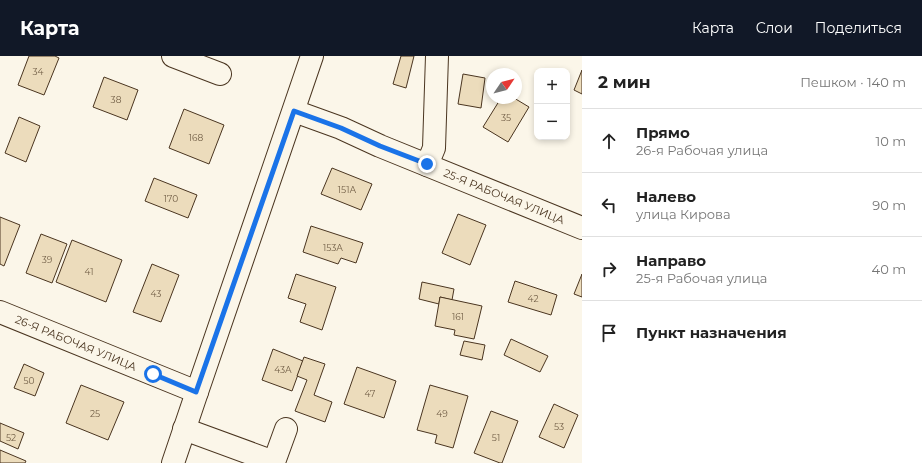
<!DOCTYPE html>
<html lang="ru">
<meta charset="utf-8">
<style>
:root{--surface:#fff;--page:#f6f6f6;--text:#222;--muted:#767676;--line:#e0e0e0;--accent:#111827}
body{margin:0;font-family:Montserrat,sans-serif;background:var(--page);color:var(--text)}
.controls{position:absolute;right:12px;top:12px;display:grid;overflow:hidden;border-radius:8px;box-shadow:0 2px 6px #0003}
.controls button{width:36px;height:36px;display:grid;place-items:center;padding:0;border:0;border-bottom:1px solid var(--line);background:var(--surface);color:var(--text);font:20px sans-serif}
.compass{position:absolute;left:486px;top:12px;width:36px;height:36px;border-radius:50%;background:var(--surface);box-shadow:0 2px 6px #0003;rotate:55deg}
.stop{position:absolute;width:12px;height:12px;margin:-9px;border:3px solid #1a73e8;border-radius:50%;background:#fff}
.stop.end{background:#1a73e8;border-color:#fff;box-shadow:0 1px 4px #0008}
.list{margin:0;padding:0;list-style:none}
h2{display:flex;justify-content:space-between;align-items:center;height:52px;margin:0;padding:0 16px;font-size:17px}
h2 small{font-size:13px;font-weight:400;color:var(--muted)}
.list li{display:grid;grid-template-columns:26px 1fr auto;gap:12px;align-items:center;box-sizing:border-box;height:64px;padding:0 16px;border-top:1px solid var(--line)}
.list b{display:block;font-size:15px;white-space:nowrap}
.list p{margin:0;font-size:13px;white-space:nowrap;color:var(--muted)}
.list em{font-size:13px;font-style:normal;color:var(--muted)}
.icon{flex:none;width:22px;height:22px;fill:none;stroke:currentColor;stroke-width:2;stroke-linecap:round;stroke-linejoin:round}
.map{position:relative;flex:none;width:582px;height:407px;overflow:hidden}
header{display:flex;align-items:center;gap:24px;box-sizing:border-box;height:56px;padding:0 20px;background:var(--accent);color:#fff}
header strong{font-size:19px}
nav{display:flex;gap:22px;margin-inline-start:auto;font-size:14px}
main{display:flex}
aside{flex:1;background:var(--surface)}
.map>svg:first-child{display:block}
.building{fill:#ecdcbc;stroke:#4a3520}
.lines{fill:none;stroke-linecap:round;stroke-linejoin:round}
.minor-casing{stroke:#4a3520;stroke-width:24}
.major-casing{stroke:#4a3520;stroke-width:24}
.minor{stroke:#fbf6e9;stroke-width:22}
.major{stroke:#fbf6e9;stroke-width:22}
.route{stroke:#1a73e8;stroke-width:5}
.labels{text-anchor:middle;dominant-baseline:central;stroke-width:3;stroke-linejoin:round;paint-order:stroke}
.number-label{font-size:9px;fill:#725f47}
.street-label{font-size:11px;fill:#4a3520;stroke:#fbf6e9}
</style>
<header>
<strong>Карта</strong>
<nav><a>Карта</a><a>Слои</a><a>Поделиться</a></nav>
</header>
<main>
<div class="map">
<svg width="582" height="407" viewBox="0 0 582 407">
<rect width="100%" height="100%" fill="#fbf6e9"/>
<g class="building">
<polygon points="29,0 55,0 59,2 44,39 18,29"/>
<polygon points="401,0 414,0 406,32 393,28"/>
<polygon points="582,14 582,38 574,34"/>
<polygon points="463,18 485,22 481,52 458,48"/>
<polygon points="104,21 138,34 127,64 93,51"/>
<polygon points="501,42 514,42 529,51 508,86 483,71"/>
<polygon points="184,53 224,69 209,108 169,92"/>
<polygon points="19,61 40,70 26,106 5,97"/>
<polygon points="332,112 372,128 361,154 321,138"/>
<polygon points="154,122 197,139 188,162 145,145"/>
<polygon points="458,158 486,169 470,209 442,197"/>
<polygon points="0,161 20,169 4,210 0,208"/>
<polygon points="311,170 363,187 356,207 341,202 338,208 303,196"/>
<polygon points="41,178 67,188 52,227 26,217"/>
<polygon points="72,184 122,204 106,246 56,226"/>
<polygon points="152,208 179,219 161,266 133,256"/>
<polygon points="296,218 336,231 322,274 300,266 306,248 288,242"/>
<polygon points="582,218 582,241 574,238"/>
<polygon points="515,225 557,239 551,259 508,246"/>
<polygon points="422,226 454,233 452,244 440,241 439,248 419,243"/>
<polygon points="440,241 482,250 474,283 454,279 455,274 435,270"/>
<polygon points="511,283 548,300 540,316 504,299"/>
<polygon points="464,285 485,289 482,304 460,299"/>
<polygon points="273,293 303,305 292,335 262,324"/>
<polygon points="304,301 325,308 314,339 332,346 325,366 295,355 307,324 297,320"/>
<polygon points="24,308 44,317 35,340 14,332"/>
<polygon points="357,311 396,325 384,362 344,348"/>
<polygon points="81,329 124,346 108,384 66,367"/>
<polygon points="430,329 468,340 453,392 435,387 437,379 417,374"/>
<polygon points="554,348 578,359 564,392 539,381"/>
<polygon points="491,355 518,365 502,407 500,407 474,397"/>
<polygon points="0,367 24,377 18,393 0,385"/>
<polygon points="0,394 26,405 25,407 0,407"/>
</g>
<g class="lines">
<g class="minor-casing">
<g id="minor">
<polyline points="173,0 220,18"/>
<polyline points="427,109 434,92 437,0"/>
<polyline points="184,373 274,406 286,373"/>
</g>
</g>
<g class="major-casing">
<g id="major">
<path id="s1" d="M294,55L341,72L380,90L582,172"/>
<path id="s2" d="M0,256L197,336"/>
<polyline points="173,407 197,336 312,0"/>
</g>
</g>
<use href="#minor" class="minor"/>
<use href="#major" class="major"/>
</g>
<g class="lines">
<polyline class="route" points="153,318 196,336 294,55 341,72 380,90 427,108"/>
</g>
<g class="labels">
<g class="number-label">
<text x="38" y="15">34</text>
<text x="116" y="43">38</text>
<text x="506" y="61">35</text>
<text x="196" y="81">168</text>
<text x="347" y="133">151А</text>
<text x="171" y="142">170</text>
<text x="333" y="191">153А</text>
<text x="47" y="203">39</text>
<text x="89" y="215">41</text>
<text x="156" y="237">43</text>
<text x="533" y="242">42</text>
<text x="458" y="260">161</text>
<text x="283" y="313">43А</text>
<text x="29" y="324">50</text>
<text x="370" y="337">47</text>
<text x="95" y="357">25</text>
<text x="442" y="357">49</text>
<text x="559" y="370">53</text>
<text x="11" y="381">52</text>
<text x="496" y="381">51</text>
</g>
<g class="street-label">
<text stroke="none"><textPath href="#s1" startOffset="227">25-Я РАБОЧАЯ УЛИЦА</textPath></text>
<text stroke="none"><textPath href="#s2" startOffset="82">26-Я РАБОЧАЯ УЛИЦА</textPath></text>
</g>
</g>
</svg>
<div class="controls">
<button>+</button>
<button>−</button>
</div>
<svg class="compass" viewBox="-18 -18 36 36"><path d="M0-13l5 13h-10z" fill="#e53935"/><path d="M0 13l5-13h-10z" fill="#767676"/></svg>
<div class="stop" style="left:153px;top:318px"></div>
<div class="stop end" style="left:427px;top:108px"></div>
</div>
<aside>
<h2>2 мин<small>Пешком · 140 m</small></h2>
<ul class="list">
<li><svg class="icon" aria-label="ahead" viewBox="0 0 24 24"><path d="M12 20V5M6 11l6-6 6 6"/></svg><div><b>Прямо</b><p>26-я Рабочая улица</p></div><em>10 m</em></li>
<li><svg class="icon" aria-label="left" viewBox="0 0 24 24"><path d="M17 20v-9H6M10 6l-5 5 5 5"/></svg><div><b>Налево</b><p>улица Кирова</p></div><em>90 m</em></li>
<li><svg class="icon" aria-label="right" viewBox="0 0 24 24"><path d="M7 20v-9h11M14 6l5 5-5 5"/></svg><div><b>Направо</b><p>25-я Рабочая улица</p></div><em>40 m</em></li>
<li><svg class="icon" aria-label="arrive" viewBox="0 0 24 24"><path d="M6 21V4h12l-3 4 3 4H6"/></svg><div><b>Пункт назначения</b></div></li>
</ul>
</aside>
</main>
